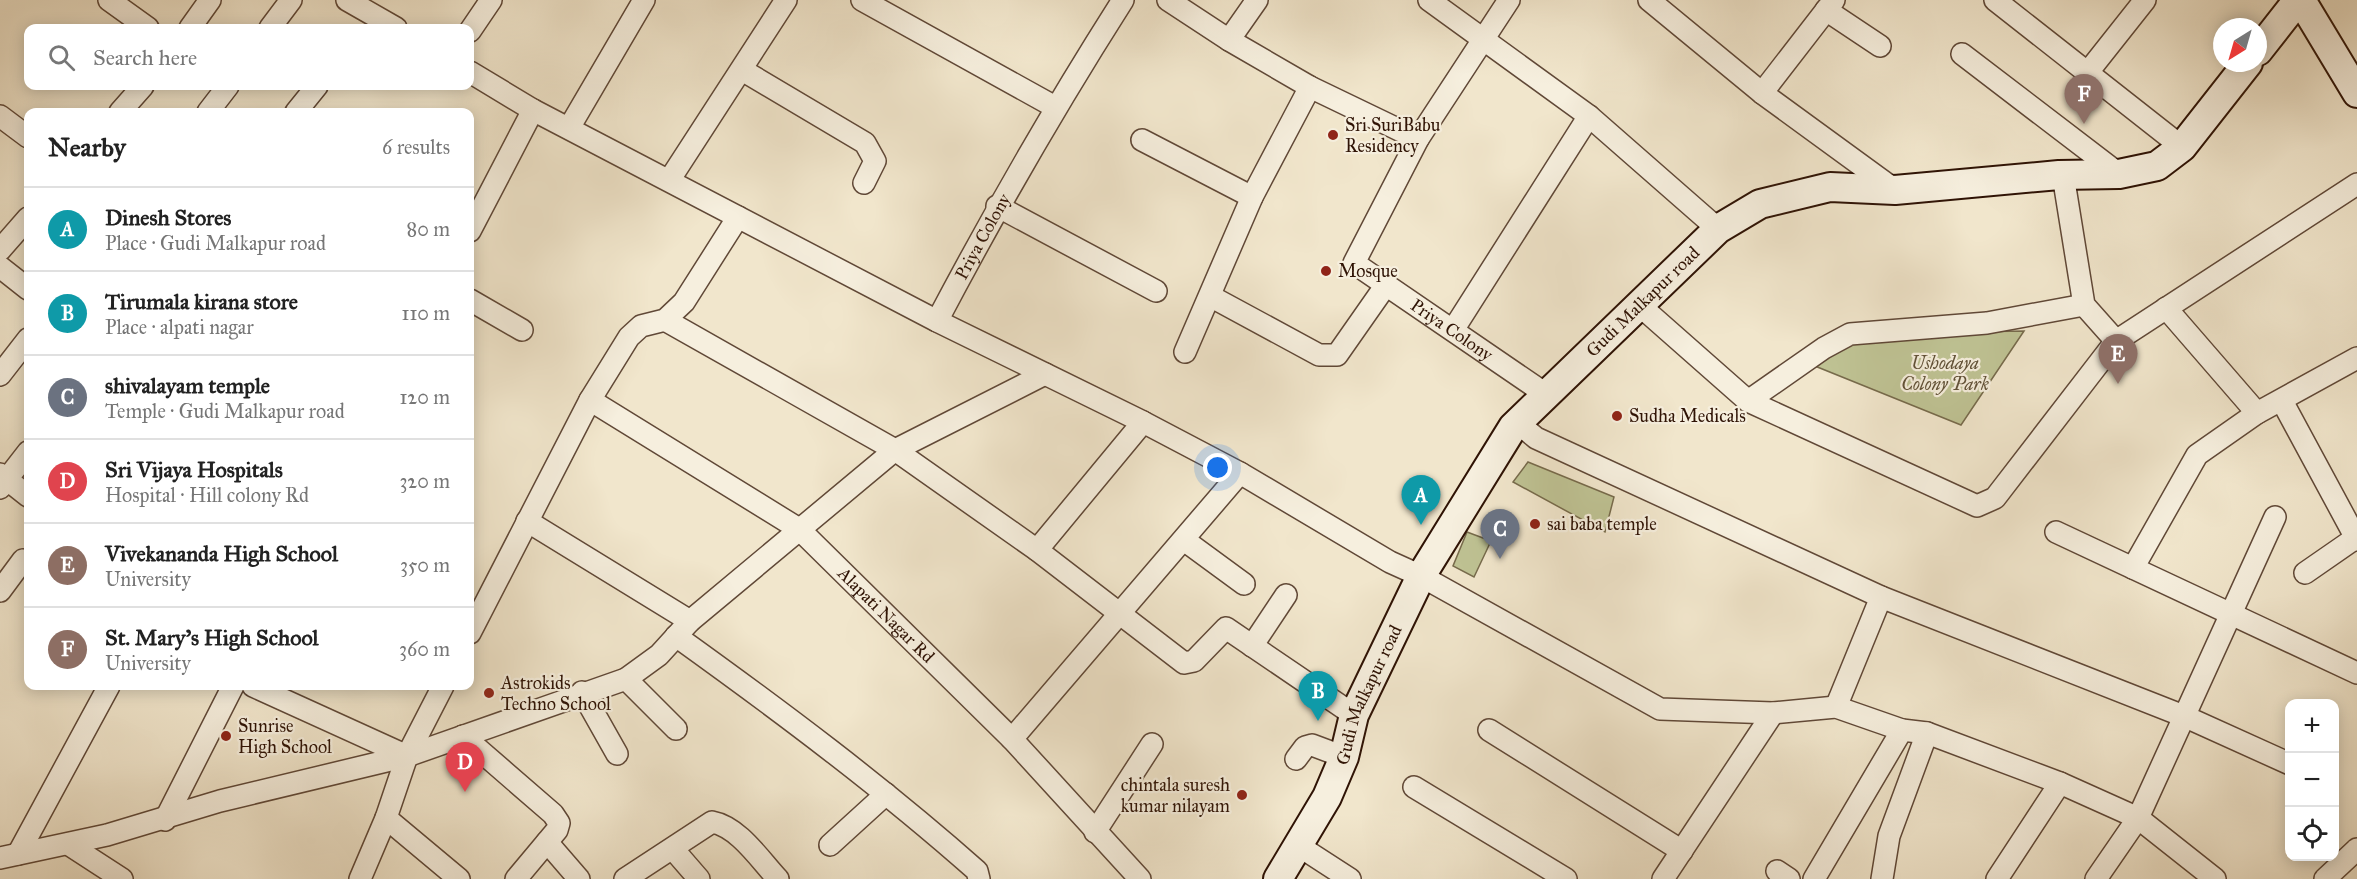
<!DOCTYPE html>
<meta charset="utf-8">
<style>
:root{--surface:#fff;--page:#f6f6f6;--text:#222;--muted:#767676;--line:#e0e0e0;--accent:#0b8043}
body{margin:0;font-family:"IM FELL Great Primer",serif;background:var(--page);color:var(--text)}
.controls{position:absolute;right:18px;bottom:18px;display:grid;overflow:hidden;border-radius:12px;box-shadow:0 3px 15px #0003}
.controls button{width:54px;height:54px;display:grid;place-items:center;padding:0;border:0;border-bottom:2px solid var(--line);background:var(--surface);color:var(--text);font:30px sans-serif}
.compass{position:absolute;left:2213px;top:18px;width:54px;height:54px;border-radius:50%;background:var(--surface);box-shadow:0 3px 15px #0003;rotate:217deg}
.you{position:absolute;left:1218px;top:468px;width:21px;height:21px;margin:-15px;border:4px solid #fff;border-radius:50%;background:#1a73e8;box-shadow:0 0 0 9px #1a73e833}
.badge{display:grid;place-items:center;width:39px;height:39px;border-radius:50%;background:var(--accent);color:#fff;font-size:20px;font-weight:700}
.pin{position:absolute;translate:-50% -50px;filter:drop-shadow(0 2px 3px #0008)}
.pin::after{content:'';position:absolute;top:32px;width:21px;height:18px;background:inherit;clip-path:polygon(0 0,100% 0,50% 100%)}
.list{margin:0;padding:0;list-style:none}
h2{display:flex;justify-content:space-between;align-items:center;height:78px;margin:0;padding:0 24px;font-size:26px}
h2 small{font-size:20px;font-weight:400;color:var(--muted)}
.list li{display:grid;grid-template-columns:39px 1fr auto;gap:18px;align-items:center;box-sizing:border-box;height:84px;padding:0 24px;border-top:2px solid var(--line)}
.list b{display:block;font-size:22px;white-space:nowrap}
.list p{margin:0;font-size:20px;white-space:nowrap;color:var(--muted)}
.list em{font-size:20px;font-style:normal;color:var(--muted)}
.icon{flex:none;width:33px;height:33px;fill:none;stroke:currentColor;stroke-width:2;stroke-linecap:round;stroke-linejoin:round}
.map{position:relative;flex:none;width:2357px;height:879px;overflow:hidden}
.search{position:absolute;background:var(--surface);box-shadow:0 3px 15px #0003;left:24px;top:24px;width:450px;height:66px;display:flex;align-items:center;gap:15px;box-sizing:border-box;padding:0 21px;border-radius:12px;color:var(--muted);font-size:22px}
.panel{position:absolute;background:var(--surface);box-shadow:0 3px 15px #0003;left:24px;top:108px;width:450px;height:582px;border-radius:12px}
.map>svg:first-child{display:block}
.green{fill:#bfc394;stroke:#776b4c;stroke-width:1.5}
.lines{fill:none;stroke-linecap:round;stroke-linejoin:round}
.street-casing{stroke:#604837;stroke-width:24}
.secondary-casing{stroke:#2f1305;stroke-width:32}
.street{stroke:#f6efde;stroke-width:21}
.secondary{stroke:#f6efde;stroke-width:28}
.poi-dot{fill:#8f2418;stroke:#f6efde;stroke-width:2}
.labels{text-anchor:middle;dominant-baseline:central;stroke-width:4.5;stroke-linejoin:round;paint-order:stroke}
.poi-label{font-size:18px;fill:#2f1305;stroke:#f6efde;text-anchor:start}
.street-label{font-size:18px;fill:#2f1305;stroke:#f6efde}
.park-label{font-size:18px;font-style:italic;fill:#615137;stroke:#f6efde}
</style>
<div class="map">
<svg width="2357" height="879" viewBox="0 0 2357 879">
<rect width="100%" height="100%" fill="#f1e6cc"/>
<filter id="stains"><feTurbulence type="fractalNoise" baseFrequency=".00333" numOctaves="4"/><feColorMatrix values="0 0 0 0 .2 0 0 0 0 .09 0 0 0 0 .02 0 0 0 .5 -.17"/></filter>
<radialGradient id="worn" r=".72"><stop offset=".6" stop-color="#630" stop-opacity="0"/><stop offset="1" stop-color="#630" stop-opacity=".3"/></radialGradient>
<g class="green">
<polygon points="2024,331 1961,425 1805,362 1849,334"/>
<polygon points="1528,462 1614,497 1605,532 1513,482"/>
<polygon points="1467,532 1491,541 1474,577 1453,566"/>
</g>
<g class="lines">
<g class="street-casing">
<g id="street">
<polyline points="109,0 148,28"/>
<polyline points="347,0 396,28"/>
<polyline points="862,0 1055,107"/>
<polyline points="1168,0 1229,40 1310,87 1418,139"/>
<polyline points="1429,0 1589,116 1718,229"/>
<path id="s1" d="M1509,0L1418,139L1354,263L1547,395"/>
<polyline points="1649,0 1762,93 1895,190"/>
<polyline points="1995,0 2182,147"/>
<polyline points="1826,10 1880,46"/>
<polyline points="190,28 210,0"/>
<polyline points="270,28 291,0"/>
<polyline points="470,31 491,0"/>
<polyline points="1229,40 1257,0"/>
<polyline points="1962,54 2119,174"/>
<polyline points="742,70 865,143 875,161 864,183"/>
<polyline points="470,72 533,110 937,321 1143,422 1240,473 1390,562 1421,576 1660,709 1773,713 1836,707 1902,730 1927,733 2060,783 2138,818 2215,879"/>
<polyline points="2088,72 2145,0"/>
<polyline points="1762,93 1834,0"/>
<polyline points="120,112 143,86"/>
<polyline points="208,112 228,86"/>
<polyline points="296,112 317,86"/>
<polyline points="0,116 28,137"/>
<polyline points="569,128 644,0"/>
<polyline points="1142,140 1252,197"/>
<polyline points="2063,175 2084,305 2116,341"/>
<polyline points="670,179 786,0"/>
<polyline points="997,206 1156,291"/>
<polyline points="470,231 533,110"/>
<polyline points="0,250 28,218"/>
<polyline points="0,267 28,289"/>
<polyline points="1210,296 1319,355 1337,355 1386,285"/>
<polyline points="470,300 522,330"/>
<polyline points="1638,304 1748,401 1977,506 1995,498 2116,341 2357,184"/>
<polyline points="2166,308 2257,413"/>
<polyline points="665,320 895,450 1037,550 1184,663 1194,661 1226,628 1354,715"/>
<path id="s2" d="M937,321C995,211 1056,105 1123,0"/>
<polyline points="1453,330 1589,116"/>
<polyline points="1185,352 1252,197 1310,87"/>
<polyline points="0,375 28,339"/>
<path id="s3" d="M590,400L799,529L1012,739L1140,879"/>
<polyline points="1748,401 1824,348 1850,334 1987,323 2084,305"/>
<polyline points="2282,401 2357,540"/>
<polyline points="1518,423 1536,438 1881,597 2186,717 2290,764"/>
<polyline points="0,474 28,496"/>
<polyline points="0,488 28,452"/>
<polyline points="527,521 690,621"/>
<polyline points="2056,532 2357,673"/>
<polyline points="1184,540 1244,584"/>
<polyline points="1037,550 1143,422"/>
<polyline points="2133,568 2197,455 2257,413 2357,358"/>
<polyline points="2305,573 2357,537"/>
<polyline points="0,591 23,560"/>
<polyline points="470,633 590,400 629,337 641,326 665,320 684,302 738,217"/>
<path d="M676,636C779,710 881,786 977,871L979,879"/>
<polyline points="1252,646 1286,595"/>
<polyline points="626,679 676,729"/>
<polyline points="253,686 407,756"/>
<polyline points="582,692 617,754"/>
<polyline points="1836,707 1881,597"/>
<polyline points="1489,730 1682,851"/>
<polyline points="463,736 553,814 559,823 557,830 516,879"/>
<polyline points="1012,739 1240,473"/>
<polyline points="1296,759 1305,747 1312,745 1344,757"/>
<polyline points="1414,787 1566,879"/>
<polyline points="386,818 459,879"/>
<polyline points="165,820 233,686"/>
<polyline points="1095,832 1152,744"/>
<polyline points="547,842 579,879"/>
<polyline points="68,844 122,879"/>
<polyline points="830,845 886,794"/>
<polyline points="1299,846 1350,879"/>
<polyline points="673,849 699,879"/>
<polyline points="18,854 109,686"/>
<polyline points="0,858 107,835 220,801 407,756 626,679 659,655 690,621 895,450 1045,374"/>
<polyline points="1777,871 1789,879"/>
<polyline points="360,879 386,818 407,756 443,686"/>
<path d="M625,879L712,822C739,827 760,860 778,879"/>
<polyline points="1663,879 1773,713"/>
<polyline points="1814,879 1902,730"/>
<polyline points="1882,879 1889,836 1927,733"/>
<polyline points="1997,879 2060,783"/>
<polyline points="2096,879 2138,818 2275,517"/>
<polyline points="2325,879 2357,849"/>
</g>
</g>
<g class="secondary-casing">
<g id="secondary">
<polyline points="2301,0 2357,93"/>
<polyline points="2258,51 2298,0"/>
<path id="s4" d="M1278,879L1327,797L1344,757L1354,715L1421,576L1513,427L1718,229L1760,204L1830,187L1895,190L2059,175L2119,174L2157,166L2182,147L2248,63"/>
</g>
</g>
<use href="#street" class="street"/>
<use href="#secondary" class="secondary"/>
</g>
<g class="poi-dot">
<circle cx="1333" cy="135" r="6"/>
<circle cx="1326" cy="271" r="6"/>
<circle cx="1617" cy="416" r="6"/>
<circle cx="1535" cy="524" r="6"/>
<circle cx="489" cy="693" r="6"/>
<circle cx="226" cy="736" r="6"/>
<circle cx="1242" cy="795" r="6"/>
</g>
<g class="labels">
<g class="poi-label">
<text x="1345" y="125">Sri SuriBabu<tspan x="1345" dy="21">Residency</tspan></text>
<text x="1338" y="271">Mosque</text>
<text x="1629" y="416">Sudha Medicals</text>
<text x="1547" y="524">sai baba temple</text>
<text x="501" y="683">Astrokids<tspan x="501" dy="21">Techno School</tspan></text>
<text x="238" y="726">Sunrise<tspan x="238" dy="21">High School</tspan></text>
<text x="1230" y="785" text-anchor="end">chintala suresh<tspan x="1230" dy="21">kumar nilayam</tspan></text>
</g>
<g class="street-label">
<text stroke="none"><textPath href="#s2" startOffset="96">Priya Colony</textPath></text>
<text stroke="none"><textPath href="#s4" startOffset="692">Gudi Malkapur road</textPath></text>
<text stroke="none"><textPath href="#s1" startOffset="424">Priya Colony</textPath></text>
<text stroke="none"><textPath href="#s3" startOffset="368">Alapati Nagar Rd</textPath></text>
<text stroke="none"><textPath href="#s4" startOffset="206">Gudi Malkapur road</textPath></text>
</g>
<g class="park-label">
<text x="1945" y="363">Ushodaya<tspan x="1945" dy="21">Colony Park</tspan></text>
</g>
</g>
<rect width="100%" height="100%" filter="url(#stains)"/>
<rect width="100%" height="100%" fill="url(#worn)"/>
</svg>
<div class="controls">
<button>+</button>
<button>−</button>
<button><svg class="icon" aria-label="locate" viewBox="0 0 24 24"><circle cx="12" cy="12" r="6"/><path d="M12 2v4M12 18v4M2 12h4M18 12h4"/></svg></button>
</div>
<svg class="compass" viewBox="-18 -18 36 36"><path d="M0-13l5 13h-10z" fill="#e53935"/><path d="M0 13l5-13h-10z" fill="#767676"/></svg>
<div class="you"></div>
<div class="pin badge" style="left:1421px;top:525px;background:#0f9aa8">A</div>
<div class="pin badge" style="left:1318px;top:721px;background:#0f9aa8">B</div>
<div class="pin badge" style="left:1500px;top:559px;background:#6b7280">C</div>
<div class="pin badge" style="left:465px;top:792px;background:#e0444e">D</div>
<div class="pin badge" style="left:2118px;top:384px;background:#8d6e63">E</div>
<div class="pin badge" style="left:2084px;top:124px;background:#8d6e63">F</div>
<div class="search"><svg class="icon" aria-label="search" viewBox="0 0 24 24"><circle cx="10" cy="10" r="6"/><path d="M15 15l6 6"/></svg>Search here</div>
<section class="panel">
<h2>Nearby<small>6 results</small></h2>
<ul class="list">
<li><span class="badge" style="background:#0f9aa8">A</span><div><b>Dinesh Stores</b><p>Place · Gudi Malkapur road</p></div><em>80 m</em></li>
<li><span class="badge" style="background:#0f9aa8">B</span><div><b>Tirumala kirana store</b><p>Place · alpati nagar</p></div><em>110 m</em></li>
<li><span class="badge" style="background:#6b7280">C</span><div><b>shivalayam temple</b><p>Temple · Gudi Malkapur road</p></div><em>120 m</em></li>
<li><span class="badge" style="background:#e0444e">D</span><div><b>Sri Vijaya Hospitals</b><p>Hospital · Hill colony Rd</p></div><em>320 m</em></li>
<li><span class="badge" style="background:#8d6e63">E</span><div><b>Vivekananda High School</b><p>University</p></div><em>350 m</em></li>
<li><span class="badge" style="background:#8d6e63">F</span><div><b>St. Mary's High School</b><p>University</p></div><em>360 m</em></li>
</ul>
</section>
</div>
